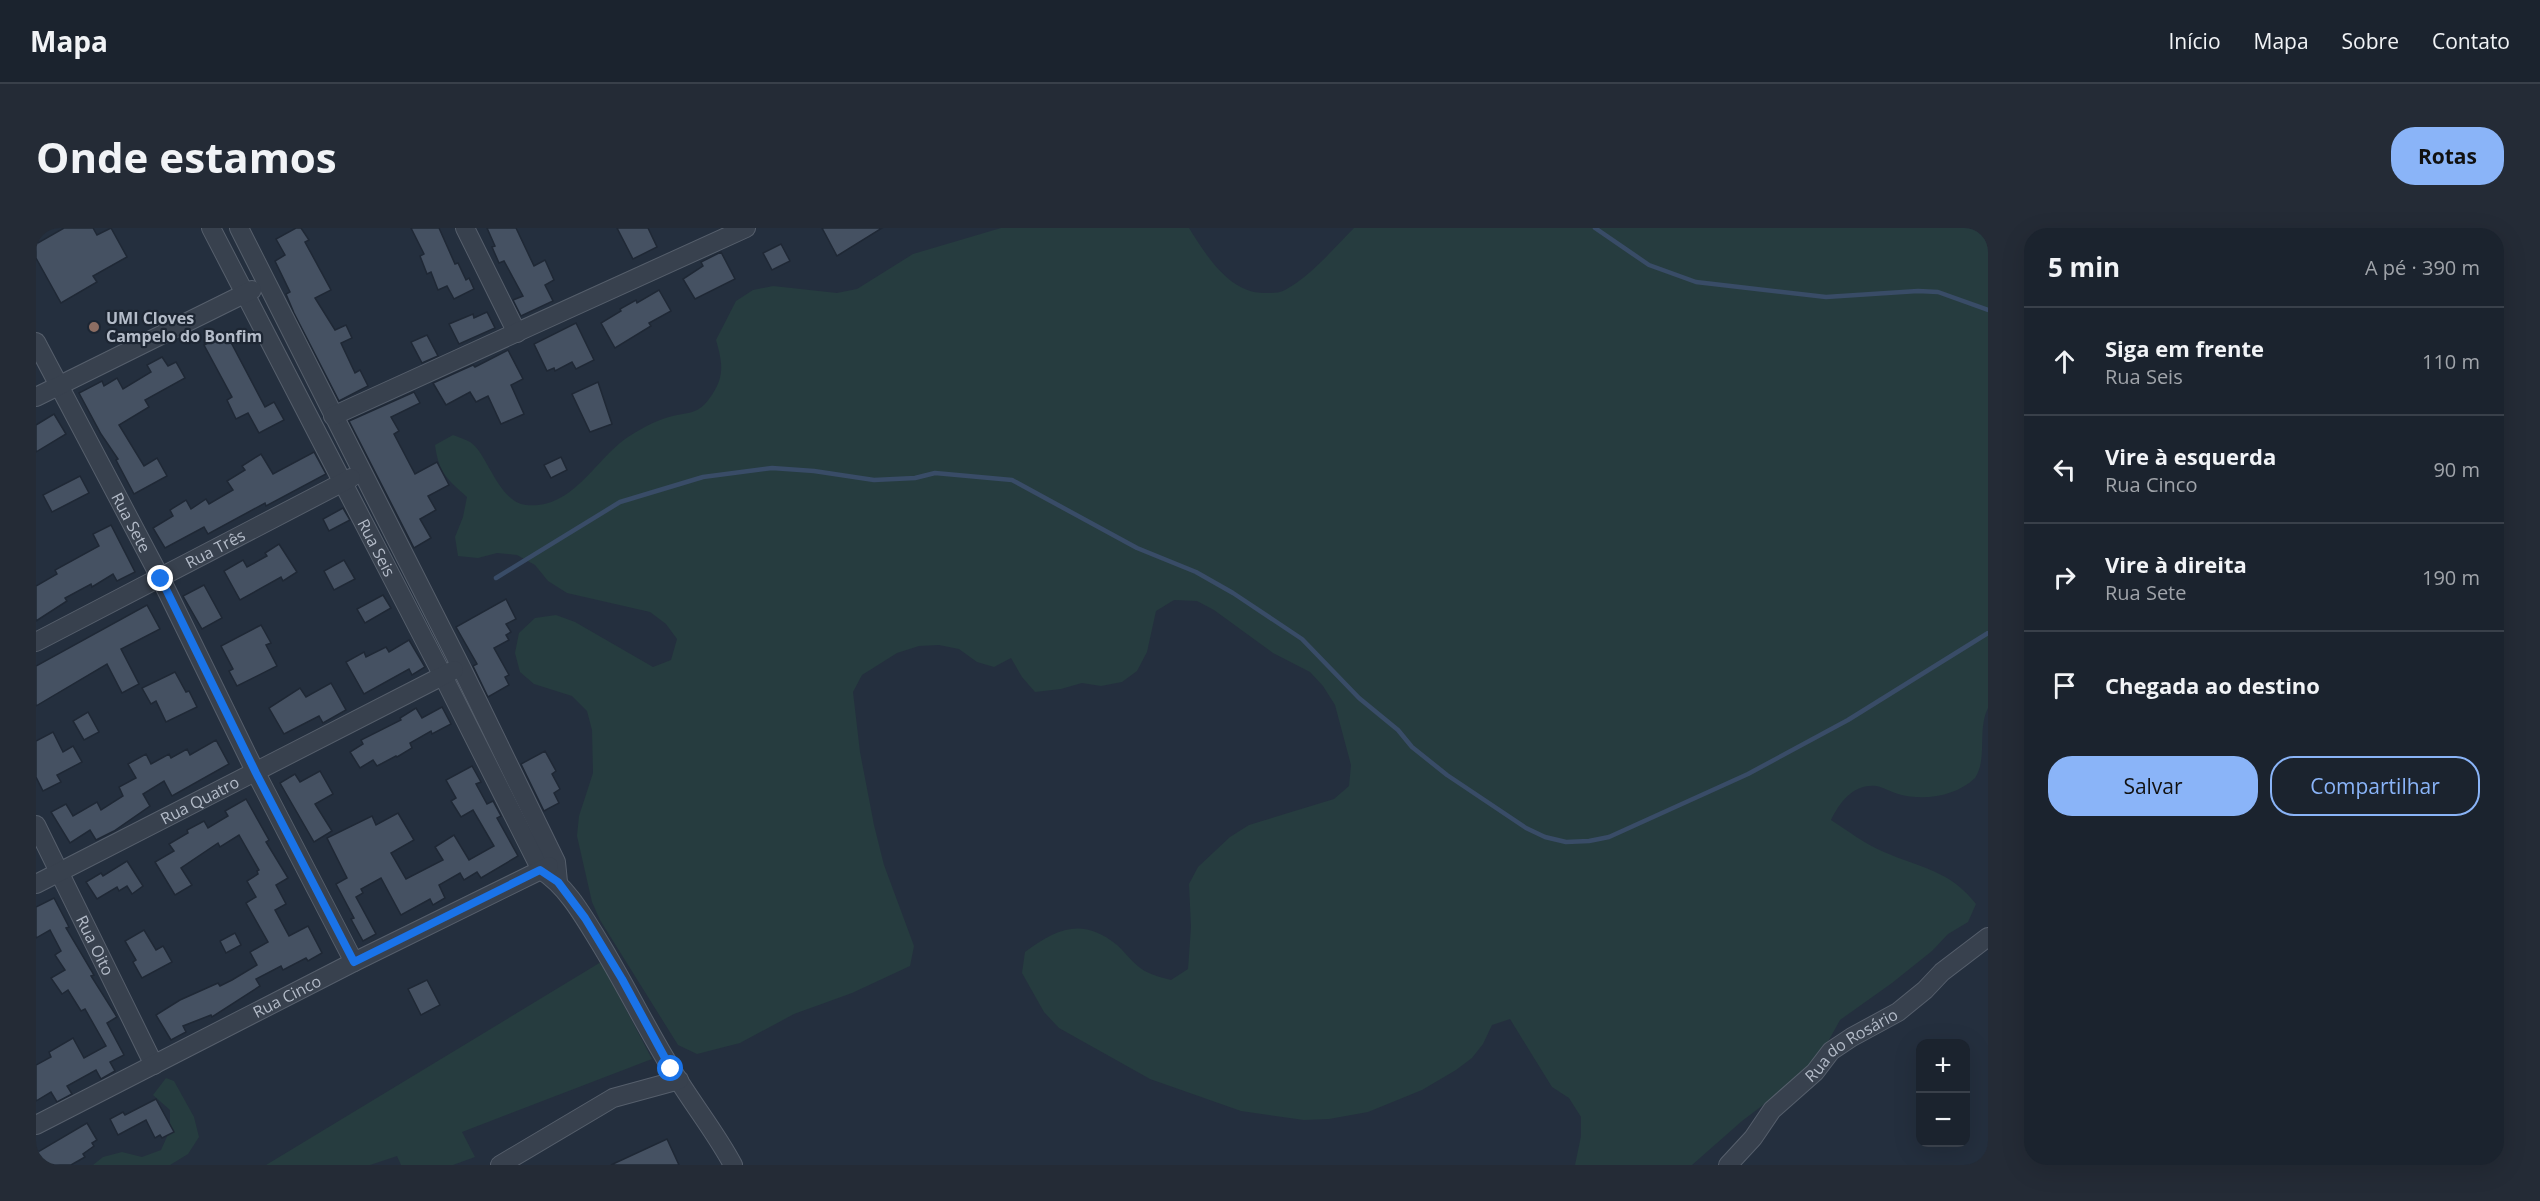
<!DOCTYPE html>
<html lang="pt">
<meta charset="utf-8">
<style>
:root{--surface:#1b232e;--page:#242b36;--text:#f1f3f6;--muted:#a0a4aa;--line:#39404a;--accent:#8ab4f8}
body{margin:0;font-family:"Open Sans",sans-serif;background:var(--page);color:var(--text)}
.controls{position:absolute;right:18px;bottom:18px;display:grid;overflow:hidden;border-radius:12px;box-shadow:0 6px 24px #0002}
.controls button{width:54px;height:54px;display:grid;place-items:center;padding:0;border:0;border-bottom:2px solid var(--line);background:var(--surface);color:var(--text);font:30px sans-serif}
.stop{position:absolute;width:18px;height:18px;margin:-14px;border:4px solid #1a73e8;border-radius:50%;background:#fff}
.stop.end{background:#1a73e8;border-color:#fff;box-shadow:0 2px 6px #0008}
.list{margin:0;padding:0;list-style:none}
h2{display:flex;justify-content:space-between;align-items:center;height:78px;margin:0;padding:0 24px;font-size:26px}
h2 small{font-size:20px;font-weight:400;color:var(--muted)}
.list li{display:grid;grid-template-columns:39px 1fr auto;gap:18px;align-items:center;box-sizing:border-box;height:108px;padding:0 24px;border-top:2px solid var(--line)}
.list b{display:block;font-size:22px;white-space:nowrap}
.list p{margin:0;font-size:20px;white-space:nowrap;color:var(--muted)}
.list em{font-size:20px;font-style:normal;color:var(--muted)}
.actions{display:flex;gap:12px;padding:18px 24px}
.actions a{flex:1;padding:14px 0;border:2px solid var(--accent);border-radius:24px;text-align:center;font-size:21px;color:var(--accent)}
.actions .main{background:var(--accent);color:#111}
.icon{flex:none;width:33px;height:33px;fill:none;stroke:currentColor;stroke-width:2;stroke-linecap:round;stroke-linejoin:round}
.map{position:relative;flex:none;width:1952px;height:937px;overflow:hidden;border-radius:24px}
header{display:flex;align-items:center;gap:36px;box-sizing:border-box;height:84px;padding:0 30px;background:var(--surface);border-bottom:2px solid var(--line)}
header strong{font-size:28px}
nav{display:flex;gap:33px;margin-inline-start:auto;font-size:21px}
.intro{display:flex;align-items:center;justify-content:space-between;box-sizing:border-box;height:144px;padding:0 36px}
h1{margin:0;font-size:42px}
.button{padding:15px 27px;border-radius:24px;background:var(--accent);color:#111;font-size:21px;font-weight:700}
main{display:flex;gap:36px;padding:0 36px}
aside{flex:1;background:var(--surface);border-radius:24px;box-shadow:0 6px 24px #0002}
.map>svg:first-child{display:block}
.green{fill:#263c3f}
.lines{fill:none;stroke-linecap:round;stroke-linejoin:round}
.stream{stroke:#394c67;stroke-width:4.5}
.building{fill:#455162;stroke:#1f2835;stroke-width:1.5}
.street-casing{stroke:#565f6c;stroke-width:20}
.street{stroke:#38414e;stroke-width:18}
.route{stroke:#1a73e8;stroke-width:8}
.education-dot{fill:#8d6e63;stroke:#1d2633;stroke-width:2}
.labels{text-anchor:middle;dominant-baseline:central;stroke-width:4.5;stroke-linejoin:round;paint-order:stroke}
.poi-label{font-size:16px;font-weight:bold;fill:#b4bcc9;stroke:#1d2633;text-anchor:start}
.street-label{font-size:16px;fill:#b4bcc9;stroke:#1d2633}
</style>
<header>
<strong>Mapa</strong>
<nav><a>Início</a><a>Mapa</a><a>Sobre</a><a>Contato</a></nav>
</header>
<div class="intro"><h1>Onde estamos</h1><a class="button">Rotas</a></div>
<main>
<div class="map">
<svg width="1952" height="937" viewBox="0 0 1952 937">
<rect width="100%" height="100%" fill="#242f3e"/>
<g class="green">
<path d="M965,0H1153C1170,27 1194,67 1231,65C1237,65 1244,65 1249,62C1275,48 1297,21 1318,0H1952V480C1941,502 1952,530 1939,550C1919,569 1887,573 1862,566C1855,564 1847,559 1840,558C1817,556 1804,574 1795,592C1812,603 1829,616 1848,624C1884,640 1914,642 1940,676L1932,694L1912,706L1896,723L1856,755L1804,792L1784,828L1755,856L1706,893L1656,937H1539L1545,908V889L1533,870L1516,859L1474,791L1456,797L1447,816L1436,830L1420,842L1386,862L1332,884L1293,891L1268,892L1205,883L1114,851L1023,800L1008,784L986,745L989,724C1021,700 1047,689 1081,717C1091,726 1100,740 1113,745C1119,748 1128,750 1135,752L1152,741L1155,699L1153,656L1162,639L1194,609L1213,597L1298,571L1313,558L1315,537L1299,477L1287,458L1274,444L1237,425L1178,382L1161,373L1138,372L1120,383L1111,424L1101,443L1086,454L1065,458L1046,455L1025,461L999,464L986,449L975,430L958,439L941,434L923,421L903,417L883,418L861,425L826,447L817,464L824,524L838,597L848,637L878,718L874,738L816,765L758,786L704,815L661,826L642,817L564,692L556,674L541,608L543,588L557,545L556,502L551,483L536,468L498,456L484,444L479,425L483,405L499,390L520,387L539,394L617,439L635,432L641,411L630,396L614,384L531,365L512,353L499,337L481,327L461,325L442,330L422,328L419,309L427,289L431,269C410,250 403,245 399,217L417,207C422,209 429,211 434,214C451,224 462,274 490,277C537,282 559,231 592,209C605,201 618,193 633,189C649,184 661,188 673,171C689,150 687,136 680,112L700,73L717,62L737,58L801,65L821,61L877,26Z"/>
<polygon points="565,734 616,831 426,904 439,929 417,937 365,937 361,928 334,937 230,937"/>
<polygon points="130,850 138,853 158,889 163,909 152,926 134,937 57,937 67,929 86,924 106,929 125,922 134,902 134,882 117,867"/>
</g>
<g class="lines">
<g class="stream">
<polyline points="1559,0 1613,37 1660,54 1790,69 1882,63 1902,64 1952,82"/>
<polyline points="460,350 584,274 667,249 736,240 778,243 838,252 879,250 899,245 976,252 1101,320 1160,344 1197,365 1266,411 1323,470 1362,502 1376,519 1411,547 1490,600 1509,609 1530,614 1553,613 1573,609 1712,546 1812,492 1952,405"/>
</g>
</g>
<g class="building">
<polygon points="28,0 57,0 61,7 75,0 91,29 57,48 61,54 25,75 0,30 0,16"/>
<polygon points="260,0 265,0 273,12 269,14 295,62 279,70 299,102 310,97 316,110 305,115 319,145 324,142 332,158 303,173 258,85 250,66 254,64 239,33 249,27 240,11"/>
<polygon points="375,0 403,0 419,36 422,35 430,52 433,50 438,61 418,71 411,58 402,62 395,44 391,46 384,28 388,26"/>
<polygon points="451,0 480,0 498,38 509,32 518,52 509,57 517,73 485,88 477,72 487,68 468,33 463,35 456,19 459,18"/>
<polygon points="581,0 612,0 621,19 597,31"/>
<polygon points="786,0 846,0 801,28"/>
<polygon points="745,16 754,33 736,42 727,25"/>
<polygon points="685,24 699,51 659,71 647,51 667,38 665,34"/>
<polygon points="623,62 635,83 613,95 615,98 579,120 565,95 585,83 584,81 600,72 601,75"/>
<polygon points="451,84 459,100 423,116 413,96 437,86 438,90"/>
<polygon points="540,95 558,132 540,141 536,134 519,143 518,140 511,143 498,116"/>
<polygon points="190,105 229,179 238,174 248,192 223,205 212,185 200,191 191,172 196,169 168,117"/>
<polygon points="391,107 402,128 386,135 375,114"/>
<polygon points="472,122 487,151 475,157 488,186 465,196 452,168 440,174 434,164 410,177 397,155 437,137 439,139"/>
<polygon points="126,129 132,138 140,134 149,150 109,172 113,179 83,197 108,238 121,230 131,248 98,266 80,232 82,231 65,206 43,165 66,153 68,158 81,150 87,161 115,144 111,137"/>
<polygon points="562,154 576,196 554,204 536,166"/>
<polygon points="378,164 384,175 355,189 363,203 358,206 379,246 401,234 413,257 392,268 400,282 384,291 395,310 378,320 313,193"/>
<polygon points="18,186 30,206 0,224 0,197"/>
<polygon points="278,224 290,246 230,278 229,275 172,306 168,299 129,320 117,300 137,288 134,282 150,272 155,281 170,271 173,276 197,262 191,253 209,242 206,238 225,226 237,246"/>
<polygon points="525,229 531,242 515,250 508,237"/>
<polygon points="44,248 53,265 16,284 7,267"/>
<polygon points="307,280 314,292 293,303 287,291"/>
<polygon points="75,297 99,344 81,353 77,346 56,359 55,356 29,370 31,373 0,393 0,358 21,346 19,342 63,318 57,306"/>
<polygon points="243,316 261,344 247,353 245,349 204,372 188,343 207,332 211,339 231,328 229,325"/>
<polygon points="308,332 319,351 298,362 288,343"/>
<polygon points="168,357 186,390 166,401 147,368"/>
<polygon points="347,367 355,380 329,395 321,381"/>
<polygon points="470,371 480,391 470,396 475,404 470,407 473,412 458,420 473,447 469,449 473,457 452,469 437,438 441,436 420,399"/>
<polygon points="111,377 124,401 85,421 103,456 86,465 71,436 0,478 0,438"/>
<polygon points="225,397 235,415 230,417 241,438 201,458 193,443 197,441 185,418"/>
<polygon points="373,412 389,439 376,447 373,441 328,466 310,434 328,424 330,429 350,419 353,424"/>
<polygon points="139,444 150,464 153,463 161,479 130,494 120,473 115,476 106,460"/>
<polygon points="295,455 310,482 287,495 283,488 248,506 233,480 264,460 270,469"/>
<polygon points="406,479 415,496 396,506 395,503 374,515 376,520 361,529 360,528 341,538 337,532 324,540 314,524 327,516 325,512 365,492 364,490 380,480 386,490"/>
<polygon points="52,484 63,504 48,512 37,493"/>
<polygon points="17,504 27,524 37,518 46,534 21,547 25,554 7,563 0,549 0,513"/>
<polygon points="180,512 193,536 136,568 128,553 107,566 114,578 78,603 60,612 54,602 34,615 15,584 30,576 37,588 61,574 65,582 87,568 83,559 100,550 92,536 110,526 115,536 133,526 135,530 151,521 154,527"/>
<polygon points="509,523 520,543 516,546 524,561 518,565 523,575 508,583 485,536"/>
<polygon points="436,538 445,554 440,556 451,576 457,573 465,588 461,590 482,628 445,650 441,644 428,652 424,645 403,657 409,670 397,677 394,671 365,687 345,650 325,661 327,665 320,669 340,706 327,713 315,691 318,690 300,656 311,650 291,610 336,588 340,597 362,585 378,612 355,625 370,651 407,632 399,619 418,607 433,632 458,618 437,582 425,589 415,573 420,570 410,552"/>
<polygon points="284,543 297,566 279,576 296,603 278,614 244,555 259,546 264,554"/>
<polygon points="210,571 233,612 230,614 252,650 240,657 250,676 239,682 253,708 272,698 286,725 272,733 270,730 247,742 245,738 220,751 224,758 176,789 175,787 147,798 150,804 135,812 120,787 144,772 182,755 184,758 196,752 221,737 214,724 232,714 210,675 220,669 211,653 222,646 221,643 223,642 203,607 184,619 182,615 145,640 156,657 139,667 119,634 138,623 133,616 152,605 151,602 168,593 172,600 192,588 189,583"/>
<polygon points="91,633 107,658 96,666 91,658 83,663 81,659 61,671 50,654 65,645 67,648"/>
<polygon points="18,670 33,699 30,700 58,747 55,748 81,789 71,795 88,827 74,834 79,843 65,851 60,842 31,858 36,866 21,874 15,864 0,873 0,837 15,829 13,824 37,810 48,830 70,818 49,781 45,783 32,762 26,766 15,750 29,742 19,727 25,723 14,702 0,710 0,679"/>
<polygon points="108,702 120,722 127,718 136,734 106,750 97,734 100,732 89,713"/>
<polygon points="199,705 205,717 190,725 184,713"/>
<polygon points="391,752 404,777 385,787 372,761"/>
<polygon points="120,871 138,904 126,910 124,907 119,910 110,892 82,907 74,891 87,884 89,887"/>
<polygon points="51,895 61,912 56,915 58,918 47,926 49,929 35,937 0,937 0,925"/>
<polygon points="631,911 643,937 575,937"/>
</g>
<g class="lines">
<g class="street-casing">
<g id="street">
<path id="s1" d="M175,0L407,448L505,642C531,659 546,686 562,712C588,754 609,798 635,840C654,873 679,903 697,937"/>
<polyline points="203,0 425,439 520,634 522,654"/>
<polyline points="429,0 481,105"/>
<path id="s2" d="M0,114L125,351L220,545L318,734"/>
<polyline points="0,169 216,62"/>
<polyline points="297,188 710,0"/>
<path id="s3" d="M0,414L315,250"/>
<path id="s4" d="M0,597L118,837"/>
<path id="s5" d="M0,656L418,442"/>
<path id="s6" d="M0,897L318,734L513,638"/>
<polyline points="464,937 577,870 643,852"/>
<path id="s7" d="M1692,937L1717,910L1736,882L1779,844L1795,823L1816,809L1862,784L1889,762L1906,744L1952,709"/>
</g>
</g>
<use href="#street" class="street"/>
</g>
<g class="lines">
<polyline class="route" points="125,351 220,545 318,734 504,642 522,654 549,690 586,751 635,841"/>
</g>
<circle class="education-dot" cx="58" cy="99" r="6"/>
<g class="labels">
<g class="poi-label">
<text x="70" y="90">UMI Cloves<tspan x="70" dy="18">Campelo do Bonfim</tspan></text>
</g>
<g class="street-label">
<text stroke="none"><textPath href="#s2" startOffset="204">Rua Sete</textPath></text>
<text stroke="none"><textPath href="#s1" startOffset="360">Rua Seis</textPath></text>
<text stroke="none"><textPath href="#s3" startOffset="202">Rua Três</textPath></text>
<text stroke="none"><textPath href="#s5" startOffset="184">Rua Quatro</textPath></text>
<text stroke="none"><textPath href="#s4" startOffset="134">Rua Oito</textPath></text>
<text stroke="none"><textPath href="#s6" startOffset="282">Rua Cinco</textPath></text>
<text stroke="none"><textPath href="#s7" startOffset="174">Rua do Rosário</textPath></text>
</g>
</g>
</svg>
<div class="controls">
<button>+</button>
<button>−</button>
</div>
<div class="stop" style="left:635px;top:841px"></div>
<div class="stop end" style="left:125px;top:351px"></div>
</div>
<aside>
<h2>5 min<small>A pé · 390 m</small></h2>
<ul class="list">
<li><svg class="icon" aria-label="ahead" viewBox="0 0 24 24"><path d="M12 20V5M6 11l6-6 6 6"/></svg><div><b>Siga em frente</b><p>Rua Seis</p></div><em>110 m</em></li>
<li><svg class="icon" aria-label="left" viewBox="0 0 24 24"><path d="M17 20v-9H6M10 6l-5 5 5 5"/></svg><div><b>Vire à esquerda</b><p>Rua Cinco</p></div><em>90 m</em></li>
<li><svg class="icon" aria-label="right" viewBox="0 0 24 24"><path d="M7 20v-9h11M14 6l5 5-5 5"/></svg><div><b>Vire à direita</b><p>Rua Sete</p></div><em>190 m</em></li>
<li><svg class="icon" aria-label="arrive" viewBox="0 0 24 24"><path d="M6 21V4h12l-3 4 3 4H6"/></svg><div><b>Chegada ao destino</b></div></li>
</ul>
<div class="actions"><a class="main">Salvar</a><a>Compartilhar</a></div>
</aside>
</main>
